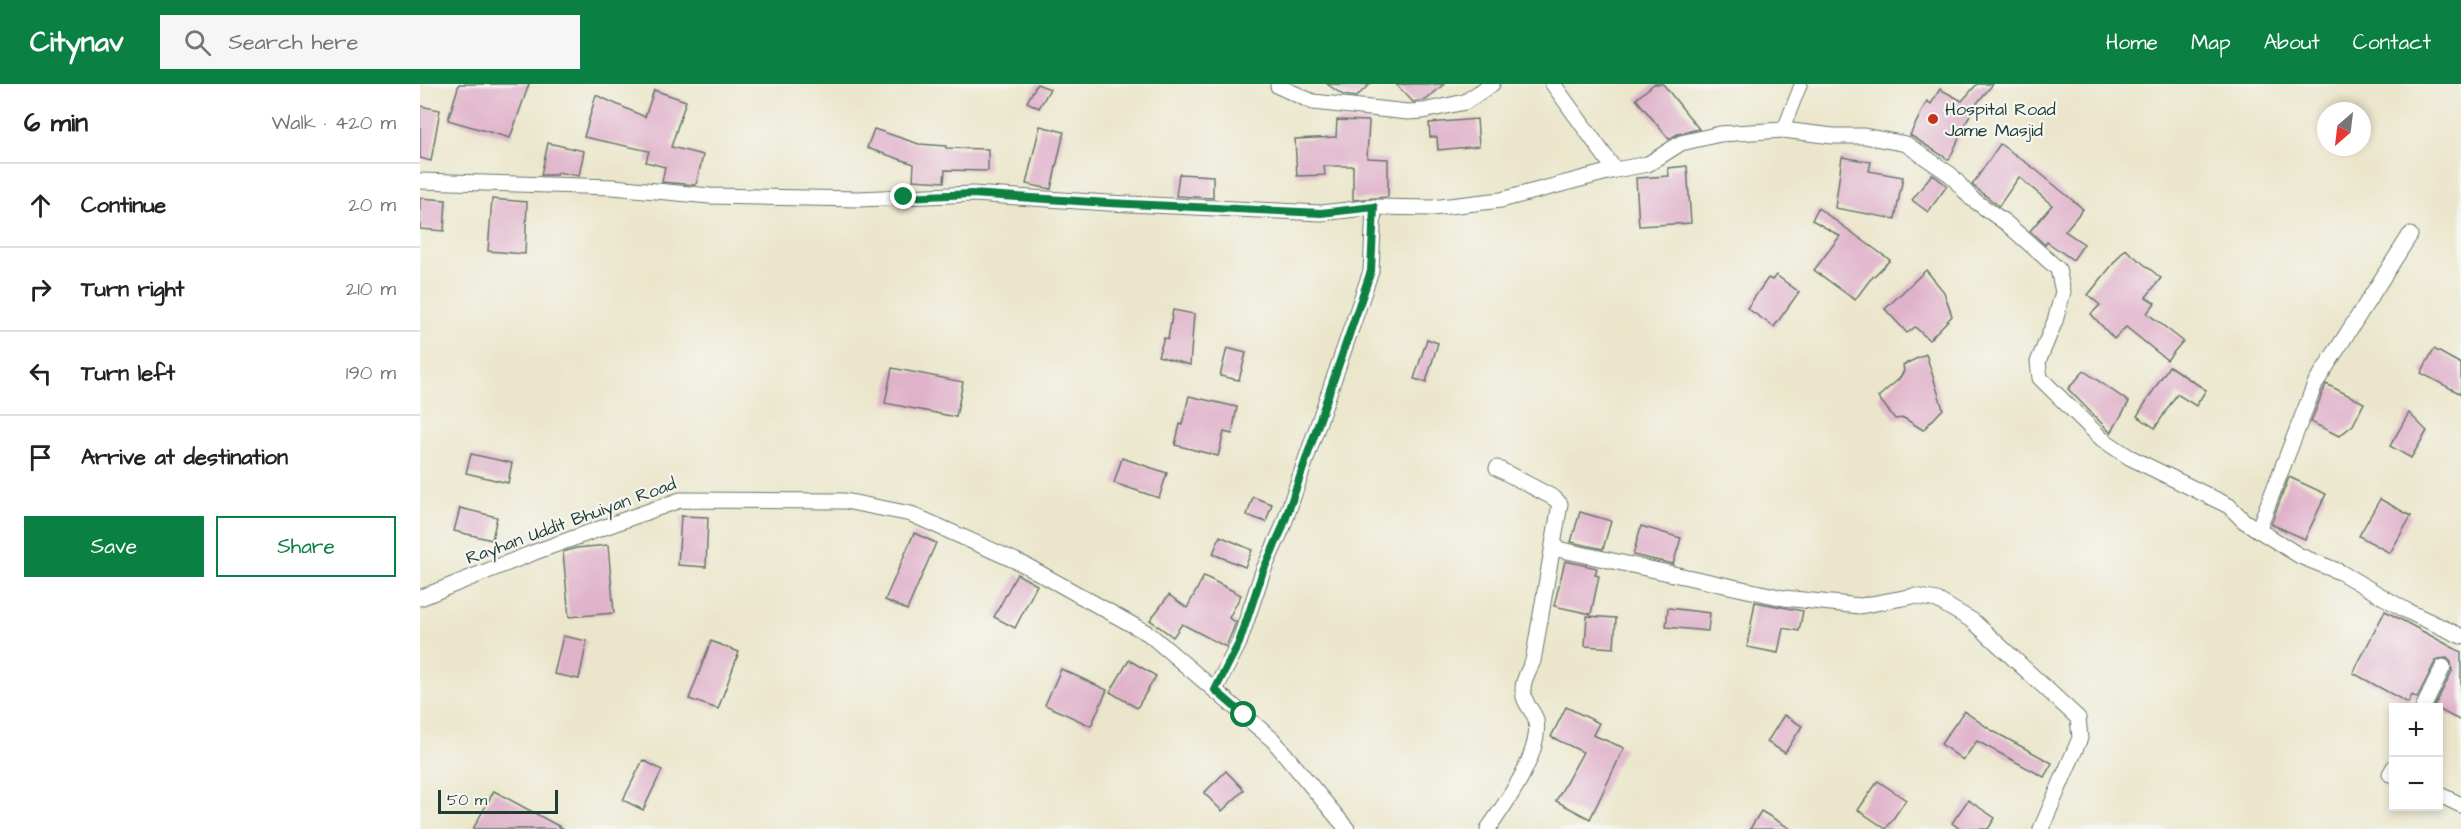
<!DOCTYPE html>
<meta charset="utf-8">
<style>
:root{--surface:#fff;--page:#f6f6f6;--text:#222;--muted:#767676;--line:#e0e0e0;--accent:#0b8043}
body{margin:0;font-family:"Architects Daughter",sans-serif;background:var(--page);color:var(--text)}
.controls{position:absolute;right:18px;bottom:18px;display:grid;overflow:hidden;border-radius:0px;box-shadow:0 3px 9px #0003}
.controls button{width:54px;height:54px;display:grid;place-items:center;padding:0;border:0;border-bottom:2px solid var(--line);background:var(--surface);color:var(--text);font:30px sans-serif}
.compass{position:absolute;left:1897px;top:18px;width:54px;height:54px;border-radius:50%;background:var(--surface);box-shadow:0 3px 9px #0003;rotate:208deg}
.scale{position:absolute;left:18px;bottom:15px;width:120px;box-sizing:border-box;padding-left:6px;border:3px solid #1f3d34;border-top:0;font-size:16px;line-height:21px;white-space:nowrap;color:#1f3d34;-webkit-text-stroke:4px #f6f6f2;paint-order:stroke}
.stop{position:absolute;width:18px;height:18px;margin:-14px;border:4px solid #0b8043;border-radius:50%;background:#fff}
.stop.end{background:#0b8043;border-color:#fff;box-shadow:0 2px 6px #0008}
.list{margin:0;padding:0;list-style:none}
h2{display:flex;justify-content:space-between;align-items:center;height:78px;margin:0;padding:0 24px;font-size:26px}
h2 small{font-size:20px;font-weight:400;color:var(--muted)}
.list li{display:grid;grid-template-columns:39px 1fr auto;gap:18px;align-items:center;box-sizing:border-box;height:84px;padding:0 24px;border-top:2px solid var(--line)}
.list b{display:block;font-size:22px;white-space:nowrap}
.list em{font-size:20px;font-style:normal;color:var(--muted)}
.actions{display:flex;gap:12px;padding:18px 24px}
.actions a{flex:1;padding:14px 0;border:2px solid var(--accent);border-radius:0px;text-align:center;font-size:21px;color:var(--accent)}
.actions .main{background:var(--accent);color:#fff}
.icon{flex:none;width:33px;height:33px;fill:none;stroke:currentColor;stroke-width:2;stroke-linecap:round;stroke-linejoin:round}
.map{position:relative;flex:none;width:2041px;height:745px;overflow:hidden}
header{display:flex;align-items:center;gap:36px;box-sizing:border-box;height:84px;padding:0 30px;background:var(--accent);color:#fff}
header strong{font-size:28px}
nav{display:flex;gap:33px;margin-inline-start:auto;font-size:21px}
.search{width:420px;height:54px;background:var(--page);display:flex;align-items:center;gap:15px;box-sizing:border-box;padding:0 21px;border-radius:0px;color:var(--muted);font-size:22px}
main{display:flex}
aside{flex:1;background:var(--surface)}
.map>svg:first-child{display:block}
.building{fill:#e0b2ca}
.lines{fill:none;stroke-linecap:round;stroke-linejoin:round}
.pedestrian-casing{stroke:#667869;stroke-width:14}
.minor-casing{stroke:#667869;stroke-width:17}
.pedestrian{stroke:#fff;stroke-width:12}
.minor{stroke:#fff;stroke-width:15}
.route{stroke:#0b8043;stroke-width:8}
.poi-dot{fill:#c8321e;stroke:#f6f6f2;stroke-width:2}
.labels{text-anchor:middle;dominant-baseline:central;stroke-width:4.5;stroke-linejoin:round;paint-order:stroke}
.poi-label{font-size:18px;fill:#1f3d34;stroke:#f6f6f2;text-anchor:start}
.street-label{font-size:18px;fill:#1f3d34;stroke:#f6f6f2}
</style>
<header>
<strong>Citynav</strong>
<div class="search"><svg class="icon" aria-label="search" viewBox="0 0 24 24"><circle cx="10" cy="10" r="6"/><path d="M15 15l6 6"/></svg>Search here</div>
<nav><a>Home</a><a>Map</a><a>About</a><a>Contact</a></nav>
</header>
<main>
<aside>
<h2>6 min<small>Walk · 420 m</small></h2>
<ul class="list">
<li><svg class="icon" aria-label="ahead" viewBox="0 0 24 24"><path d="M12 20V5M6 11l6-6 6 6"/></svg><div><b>Continue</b></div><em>20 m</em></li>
<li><svg class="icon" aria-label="right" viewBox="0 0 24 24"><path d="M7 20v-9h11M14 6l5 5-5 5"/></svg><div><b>Turn right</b></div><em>210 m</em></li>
<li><svg class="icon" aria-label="left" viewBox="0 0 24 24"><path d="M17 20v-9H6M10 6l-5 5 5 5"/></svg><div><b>Turn left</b></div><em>190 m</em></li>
<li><svg class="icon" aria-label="arrive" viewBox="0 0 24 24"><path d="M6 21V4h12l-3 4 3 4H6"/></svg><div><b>Arrive at destination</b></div></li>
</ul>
<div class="actions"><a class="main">Save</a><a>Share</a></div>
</aside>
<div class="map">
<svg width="2041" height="745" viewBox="0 0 2041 745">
<rect width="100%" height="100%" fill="#f6f6f2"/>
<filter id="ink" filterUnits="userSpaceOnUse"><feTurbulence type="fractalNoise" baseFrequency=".0167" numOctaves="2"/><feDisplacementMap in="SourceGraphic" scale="12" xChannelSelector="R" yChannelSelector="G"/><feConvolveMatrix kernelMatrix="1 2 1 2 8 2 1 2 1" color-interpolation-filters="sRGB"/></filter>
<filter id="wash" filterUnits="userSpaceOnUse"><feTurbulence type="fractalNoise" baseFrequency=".008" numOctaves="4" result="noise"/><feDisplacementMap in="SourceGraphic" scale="24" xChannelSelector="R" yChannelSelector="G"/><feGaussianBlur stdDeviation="1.35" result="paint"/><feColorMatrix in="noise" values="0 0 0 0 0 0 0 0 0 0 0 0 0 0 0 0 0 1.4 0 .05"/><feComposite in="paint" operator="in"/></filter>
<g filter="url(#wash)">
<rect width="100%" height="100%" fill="#ebe6cb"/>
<g id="blocks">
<g class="building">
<polygon points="39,0 109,0 90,54 28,36"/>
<polygon points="617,0 630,5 619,24 607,18"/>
<polygon points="907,0 950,0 936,13 923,11"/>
<polygon points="976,0 1024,0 1006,16 993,18"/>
<polygon points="1234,0 1243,0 1279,45 1258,50 1249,55 1216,15"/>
<polygon points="1557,0 1573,0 1553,24 1529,76 1490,51 1507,17 1511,20 1520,5 1542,17"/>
<polygon points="234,6 266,17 251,63 283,71 276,101 242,98 245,83 226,78 229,67 164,53 176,11 225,33"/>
<polygon points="0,22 20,26 11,77 0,74"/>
<polygon points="1057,35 1059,62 1018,66 1017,53 1010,53 1009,39"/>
<polygon points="917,36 949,37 947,74 968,75 968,113 933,116 933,82 904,82 905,91 877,92 875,55 916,53"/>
<polygon points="620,42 644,48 631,105 606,100"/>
<polygon points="454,45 499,60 526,62 526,64 568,65 568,87 525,86 524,98 493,96 494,80 447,64"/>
<polygon points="128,59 164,67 159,92 137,88 136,91 121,91"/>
<polygon points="1580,60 1615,85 1663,125 1645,147 1664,160 1653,176 1627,158 1625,161 1610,147 1632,121 1599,93 1579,122 1552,101"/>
<polygon points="1422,73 1451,78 1449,87 1483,93 1475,135 1415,124"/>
<polygon points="1267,82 1271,139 1219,142 1216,94 1249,92 1248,84"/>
<polygon points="759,90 793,92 793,114 756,112"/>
<polygon points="1512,90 1527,102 1508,128 1492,116"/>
<polygon points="0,114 26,116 24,147 0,145"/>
<polygon points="72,115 107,118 105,170 68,167"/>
<polygon points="1398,124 1470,176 1449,197 1435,216 1394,186 1420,152 1392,136"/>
<polygon points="1705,165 1741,194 1726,213 1735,219 1727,229 1763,257 1747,276 1706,243 1694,255 1671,230 1680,221 1668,211"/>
<polygon points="1506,186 1524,208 1532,232 1509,256 1495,243 1487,249 1465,225"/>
<polygon points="1356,191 1379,208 1354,243 1327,224 1348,194 1352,196"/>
<polygon points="753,226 774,230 770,281 738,272 744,254 748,255"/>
<polygon points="1007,255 1018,259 1006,298 994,295"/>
<polygon points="807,264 826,269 819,296 800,292"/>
<polygon points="2014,265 2041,280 2041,310 2001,289"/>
<polygon points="1506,270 1523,325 1503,346 1484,334 1475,335 1458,313 1479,295 1484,287 1483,281"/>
<polygon points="1749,282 1786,306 1776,322 1757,310 1735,344 1717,332"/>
<polygon points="472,284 543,298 536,333 465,319"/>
<polygon points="1664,287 1709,318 1691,349 1648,305"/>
<polygon points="1906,300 1944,319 1933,341 1919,352 1891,338"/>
<polygon points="769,312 817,323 812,350 804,348 798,372 755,361 760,340 762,341"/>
<polygon points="1989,329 2007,347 1991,374 1970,362"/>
<polygon points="51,370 92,379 88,399 46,389"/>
<polygon points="702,374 747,389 739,414 694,399"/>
<polygon points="1869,393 1906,410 1885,455 1851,440"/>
<polygon points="833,413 852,420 846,438 827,431"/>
<polygon points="1960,415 1991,432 1970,469 1939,452"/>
<polygon points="40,424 77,433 72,456 34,447"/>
<polygon points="1160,428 1191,437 1183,465 1151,458"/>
<polygon points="261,432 288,433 286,483 258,481"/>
<polygon points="1221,442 1261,454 1253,480 1213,471"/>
<polygon points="494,449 516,459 487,526 465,516"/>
<polygon points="800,452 832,466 825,483 793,470"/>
<polygon points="188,461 194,529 149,533 143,468 156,464"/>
<polygon points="1145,477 1177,484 1175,491 1179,492 1171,530 1134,522"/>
<polygon points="597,490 617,501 595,544 574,533"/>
<polygon points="784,492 821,511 809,534 816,538 806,563 762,540 753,553 730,536 749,511 767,524"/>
<polygon points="1335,518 1383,527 1379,547 1363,544 1358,569 1327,563"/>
<polygon points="1248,524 1290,529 1288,547 1246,543"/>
<polygon points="1965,527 2041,568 2041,637 2014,623 2032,587 2031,578 2027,574 2018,575 2015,578 1997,614 1992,611 1988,619 1933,589"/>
<polygon points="1167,532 1196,534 1194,564 1165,562"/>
<polygon points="143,552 167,557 159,595 134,590"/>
<polygon points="291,557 319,568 298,625 269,615"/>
<polygon points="709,576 736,592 717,624 690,608"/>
<polygon points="641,585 687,606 671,642 625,621"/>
<polygon points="1146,623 1179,639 1173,651 1204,664 1170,735 1136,717 1163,668 1131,653"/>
<polygon points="1544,627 1571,646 1632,679 1624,693 1557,657 1543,676 1521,660"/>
<polygon points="1364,631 1382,642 1365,669 1347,658"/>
<polygon points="223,676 242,686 223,726 203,716"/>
<polygon points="806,687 824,706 802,727 784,709"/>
<polygon points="1458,697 1486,716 1466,745 1438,726"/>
<polygon points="74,707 144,745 53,745"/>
<polygon points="1548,716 1575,734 1568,745 1540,745 1532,739"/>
<polygon points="1341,727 1371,745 1330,745"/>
</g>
</g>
</g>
<g filter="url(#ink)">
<use href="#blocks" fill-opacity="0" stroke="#667869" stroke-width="1.5"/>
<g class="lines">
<g class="pedestrian-casing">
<polyline id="pedestrian" points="1363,46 1381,0"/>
</g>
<g class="minor-casing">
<g id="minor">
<polyline points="1133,0 1195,86 1228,80 1261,59 1300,50 1363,46 1413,52 1444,52 1486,60 1531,91 1551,114 1586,139 1638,185 1643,208 1635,237 1618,278 1620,294 1682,355 1709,373 1809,422 1824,437 1880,472 1920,488 1989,528 2041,552"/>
<polyline points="858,2 893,18 988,28 1003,27 1045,18 1072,0"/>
<polyline points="0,97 193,103 290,112 439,115 553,110 688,119 901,129 954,123 1012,124 1081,116 1195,86"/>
<polyline points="1838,446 1895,300 1990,151"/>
<polyline points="1133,464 1364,514 1440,522 1494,512 1517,516 1553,537 1658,634 1660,654 1621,745"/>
<polyline points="0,514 115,468 260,416 425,417 491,430 605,481 729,550 853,656 927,745"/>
<polyline points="795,606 819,559 843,487 862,445 951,187 954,123"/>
<polyline points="2003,624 2023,583"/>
<polyline points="1974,683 1970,690 1974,691"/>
<polyline points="2018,710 2041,721"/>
<path d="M1068,745C1086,719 1122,669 1116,636C1115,631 1110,625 1107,620C1098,604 1106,592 1113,577L1140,420L1134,414L1077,384"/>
</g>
</g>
<use href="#pedestrian" class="pedestrian"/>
<use href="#minor" class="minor"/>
</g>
</g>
<g class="lines" filter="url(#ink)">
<polyline class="route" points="484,113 552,110 688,119 901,129 954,123 951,187 862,445 843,487 819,559 795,606 824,631"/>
</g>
<circle class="poi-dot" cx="1513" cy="35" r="6"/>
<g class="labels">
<g class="poi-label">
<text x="1525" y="25">Hospital Road<tspan x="1525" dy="21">Jame Masjid</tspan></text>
</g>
<g class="street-label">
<text transform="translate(151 437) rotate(-20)">Rayhan Uddit Bhuiyan Road</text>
</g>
</g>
</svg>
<div class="controls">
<button>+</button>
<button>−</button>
</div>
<svg class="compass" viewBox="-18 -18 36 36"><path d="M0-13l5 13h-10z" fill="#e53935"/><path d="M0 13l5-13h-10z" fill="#767676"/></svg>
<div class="scale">50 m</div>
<div class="stop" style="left:824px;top:631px"></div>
<div class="stop end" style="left:484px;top:113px"></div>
</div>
</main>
